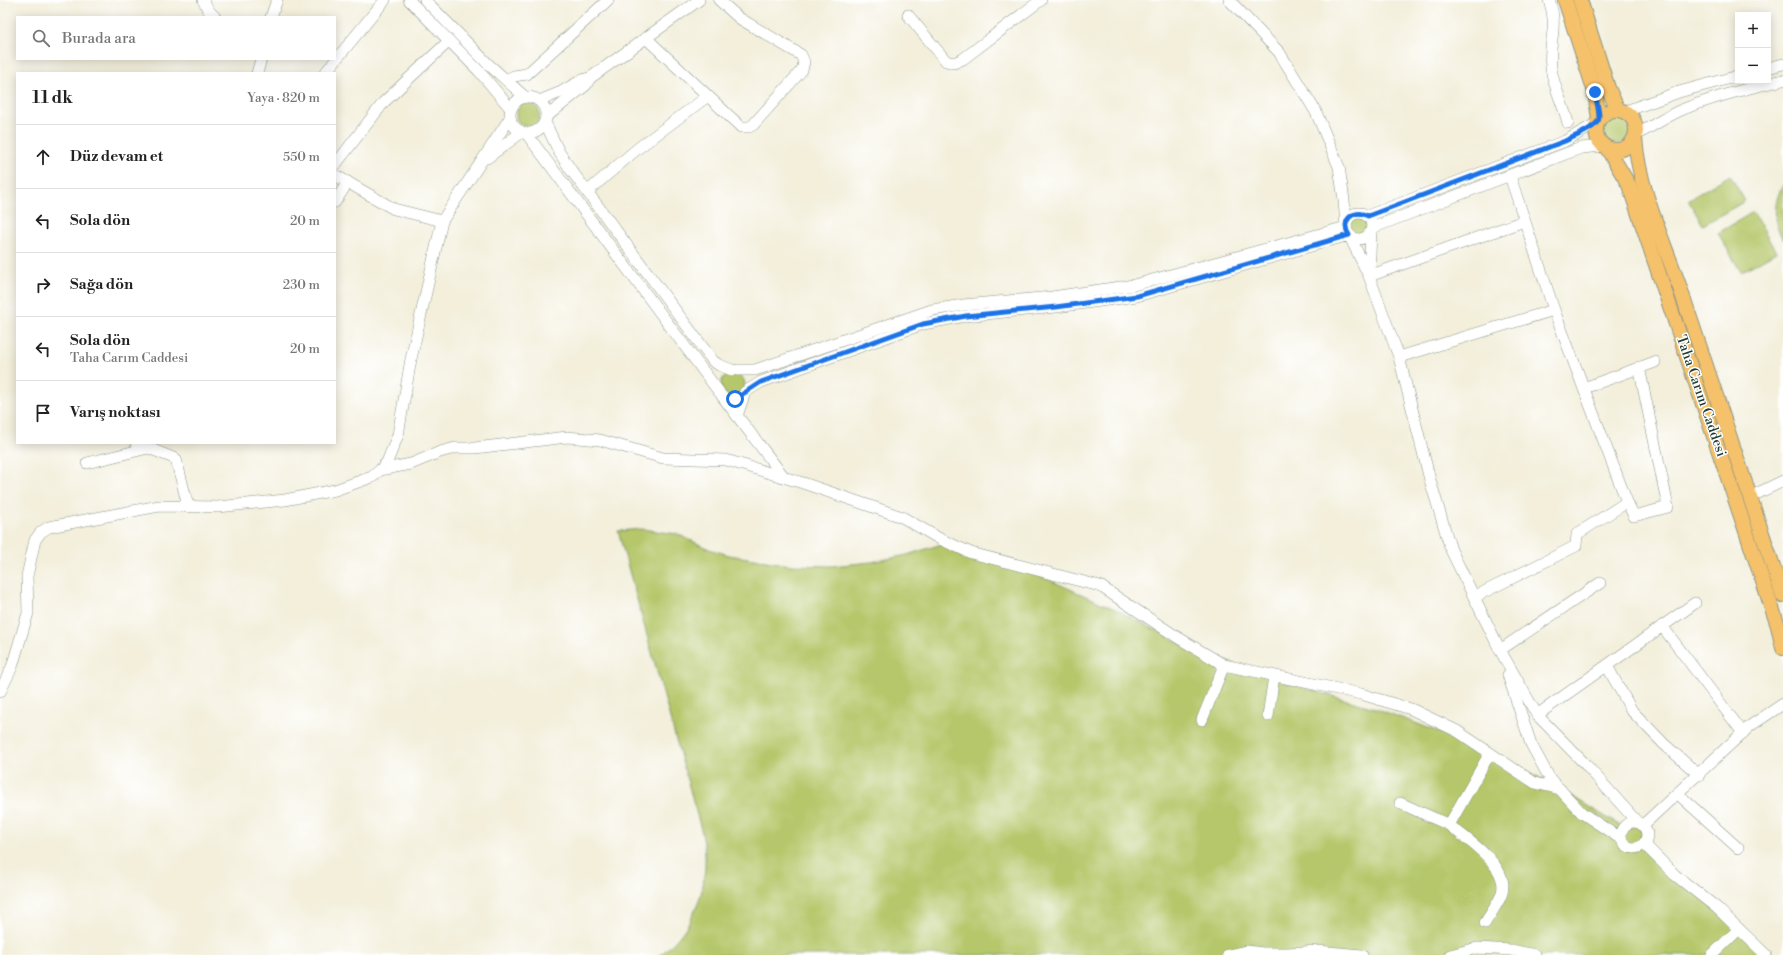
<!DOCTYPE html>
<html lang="tr">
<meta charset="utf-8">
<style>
:root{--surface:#fff;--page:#f6f6f6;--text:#222;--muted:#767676;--line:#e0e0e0}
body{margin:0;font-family:"Libre Bodoni",serif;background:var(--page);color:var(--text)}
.controls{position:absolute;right:12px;top:12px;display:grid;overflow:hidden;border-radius:0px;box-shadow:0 2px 10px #0003}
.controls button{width:36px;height:36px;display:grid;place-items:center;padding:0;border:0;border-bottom:1px solid var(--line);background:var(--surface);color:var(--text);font:20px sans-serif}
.stop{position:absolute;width:12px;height:12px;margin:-9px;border:3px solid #1a73e8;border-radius:50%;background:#fff}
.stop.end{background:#1a73e8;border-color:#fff;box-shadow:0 1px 4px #0008}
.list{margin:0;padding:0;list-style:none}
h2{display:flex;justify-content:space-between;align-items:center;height:52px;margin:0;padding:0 16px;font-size:17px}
h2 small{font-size:13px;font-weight:400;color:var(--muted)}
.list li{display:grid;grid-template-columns:26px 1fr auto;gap:12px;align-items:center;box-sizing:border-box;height:64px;padding:0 16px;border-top:1px solid var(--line)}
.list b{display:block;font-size:15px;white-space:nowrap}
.list p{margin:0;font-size:13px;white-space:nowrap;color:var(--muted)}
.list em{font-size:13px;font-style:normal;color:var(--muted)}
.icon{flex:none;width:22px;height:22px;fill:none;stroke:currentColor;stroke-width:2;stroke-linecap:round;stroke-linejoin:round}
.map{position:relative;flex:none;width:1783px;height:955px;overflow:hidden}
.search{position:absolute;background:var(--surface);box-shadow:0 2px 10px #0003;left:16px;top:16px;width:320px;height:44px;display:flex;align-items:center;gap:10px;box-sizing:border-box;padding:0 14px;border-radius:0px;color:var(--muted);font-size:15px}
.panel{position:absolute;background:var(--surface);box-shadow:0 2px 10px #0003;left:16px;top:72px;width:320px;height:372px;border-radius:0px}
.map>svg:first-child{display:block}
.green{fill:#b5c76a;stroke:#6a824f}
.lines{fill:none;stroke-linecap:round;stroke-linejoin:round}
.minor-casing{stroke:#899688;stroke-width:12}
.major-casing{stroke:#899688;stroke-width:16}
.minor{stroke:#fff;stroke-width:11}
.major{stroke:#f5c16b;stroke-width:14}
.route{stroke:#1a73e8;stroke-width:5}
.labels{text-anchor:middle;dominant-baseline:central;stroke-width:3;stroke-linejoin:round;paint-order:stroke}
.street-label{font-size:14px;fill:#1f3d34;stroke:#fff}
</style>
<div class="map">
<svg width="1783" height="955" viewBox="0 0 1783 955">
<rect width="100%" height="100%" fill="#fff"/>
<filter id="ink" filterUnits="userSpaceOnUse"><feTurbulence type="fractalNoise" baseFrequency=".025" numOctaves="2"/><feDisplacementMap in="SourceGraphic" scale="8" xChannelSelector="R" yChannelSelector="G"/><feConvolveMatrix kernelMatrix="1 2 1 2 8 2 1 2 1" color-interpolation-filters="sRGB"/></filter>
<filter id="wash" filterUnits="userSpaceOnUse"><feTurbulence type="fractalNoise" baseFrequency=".012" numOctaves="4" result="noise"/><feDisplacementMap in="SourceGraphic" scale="16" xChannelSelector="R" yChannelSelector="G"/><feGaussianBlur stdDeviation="0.9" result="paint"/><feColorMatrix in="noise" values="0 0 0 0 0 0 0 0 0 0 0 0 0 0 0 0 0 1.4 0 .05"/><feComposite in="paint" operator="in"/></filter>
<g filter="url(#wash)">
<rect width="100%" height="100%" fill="#f3efdb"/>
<g class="green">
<circle cx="528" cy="115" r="12"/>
<circle cx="1616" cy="130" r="14"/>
<polygon points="1730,175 1745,201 1703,225 1688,200"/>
<path d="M1783,185V240C1773,222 1773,202 1783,185Z"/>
<polygon points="1753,212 1776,252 1741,272 1718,233"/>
<circle cx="1359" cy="226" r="11"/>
<circle cx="733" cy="385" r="12"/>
<path d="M642,529L677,534L709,549L729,555L790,565L832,566L871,562L907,555L942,544L1023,570L1054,582L1115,609L1190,648L1287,683L1375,708L1463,741L1550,783L1627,830L1632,826L1638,827L1643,832L1641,841L1764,955H660C698,926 712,879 702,833L618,531Z"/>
</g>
</g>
<g filter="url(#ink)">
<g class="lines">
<g class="minor-casing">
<g id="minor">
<polyline points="203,0 209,11 215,17"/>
<polyline points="409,0 479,71 511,109"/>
<polyline points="425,0 487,63 525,97"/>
<path d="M1549,0C1559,27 1548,41 1551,67C1552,83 1564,106 1568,123"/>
<polyline points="908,15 946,61 954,63 963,59 1041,0"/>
<polyline points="271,17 277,0"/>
<polyline points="646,38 741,127 749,127 753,125 802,70 804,62 801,55 739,18 719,0"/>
<polyline points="1768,68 1783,64"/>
<polyline points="257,73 261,59"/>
<polyline points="325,73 385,0"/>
<polyline points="506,80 514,76 527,74 608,0"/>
<circle cx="528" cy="115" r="18"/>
<polyline points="539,101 561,92 582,80 589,78"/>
<polyline points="1623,112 1679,92 1738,76"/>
<polyline points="546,117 586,85 590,78 699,0"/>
<polyline points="545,122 559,152 571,170 713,361 719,365 732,370"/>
<polyline points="526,133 719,392"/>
<path d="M1635,135C1650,128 1664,118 1679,111C1712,97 1748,88 1783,80"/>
<polyline points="487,158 522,132"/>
<polyline points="335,165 384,102 449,41"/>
<polyline points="335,175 394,209 442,221"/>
<polyline points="1510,176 1554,310 1627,502 1634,516 1668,507 1639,367"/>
<polyline points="587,192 637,149 708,96"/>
<polyline points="335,202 348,182"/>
<circle cx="1359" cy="226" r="13"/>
<polyline points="1367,216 1565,141 1597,123"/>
<polyline points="1372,228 1581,148 1603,146"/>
<polyline points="1371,232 1369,276 1524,221"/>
<polyline points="1399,357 1554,310"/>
<polyline points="737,370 755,370 932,310 963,305 1052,297 1134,285 1346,227 1344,200 1339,167 1316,112 1279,52 1229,0"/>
<polyline points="1584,388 1655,362"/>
<polyline points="722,396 784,477"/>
<polyline points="737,416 745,392 761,382 923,324 965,316 1056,307 1137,296 1349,235 1369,276 1399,357 1430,480 1451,550 1500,650 1537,715 1587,766 1637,822"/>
<polyline points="136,443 176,459 188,506"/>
<polyline points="87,463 148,448"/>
<polyline points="380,470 411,464 440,452 455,448 475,448 567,437 600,440 663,458 726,460 803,483 902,517 940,539 971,553 1100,586 1177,637 1224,665 1361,694 1411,709 1457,731 1535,783 1560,789"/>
<polyline points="1750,497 1783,481"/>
<polyline points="1474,597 1576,546 1577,534 1627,502"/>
<polyline points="1662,626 1743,733"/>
<polyline points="1500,650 1600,583"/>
<polyline points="1607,666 1632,711 1664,744 1699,775"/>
<polyline points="1508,675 1531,744 1550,779 1582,813 1621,839"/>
<polyline points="0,692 12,667 28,613 27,576 35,540 41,532 49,527 159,506 218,507 285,500 335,490 372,477 380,470 387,462 398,435 411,359 442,221 510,118"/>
<polyline points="1537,715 1695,603"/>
<polyline points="1268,716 1274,676"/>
<polyline points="1202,720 1224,665"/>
<polyline points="1678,794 1738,848"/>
<polyline points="1400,803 1449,825 1490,753"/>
<circle cx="1634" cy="835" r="13"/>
<path d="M1449,825C1466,839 1510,866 1502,893C1499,903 1490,914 1485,923"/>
<polyline points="1643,825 1750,726 1783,704"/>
<polyline points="1644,844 1675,875 1717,908 1766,955"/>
<polyline points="1228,955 1246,951 1263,953 1288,953 1317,951 1362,955"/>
<polyline points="1450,955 1477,948 1511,950 1535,955"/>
<polyline points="1712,955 1739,929"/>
</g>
</g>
<g class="major-casing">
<g id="major">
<polyline points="1565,0 1595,92 1599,119"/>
<polyline points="1580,0 1608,88 1618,110"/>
<circle cx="1616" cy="130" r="20"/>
<path d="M1635,138C1639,191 1664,241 1681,291C1715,393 1749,495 1783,596"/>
<polyline points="1607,148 1629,185 1778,626 1783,648"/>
</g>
</g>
<use href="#minor" class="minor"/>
<use href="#major" class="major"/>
</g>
</g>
<g class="lines" filter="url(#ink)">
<path class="route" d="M735,399L761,382L923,324L966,316L1056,307L1137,296L1349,235C1340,221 1353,208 1368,216L1565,141C1573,137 1599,127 1599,118C1599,109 1596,100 1595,92"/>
</g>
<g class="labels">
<g class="street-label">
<text transform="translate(1701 396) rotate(71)">Taha Carım Caddesi</text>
</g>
</g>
</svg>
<div class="controls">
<button>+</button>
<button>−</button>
</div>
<div class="stop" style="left:735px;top:399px"></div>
<div class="stop end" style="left:1595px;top:92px"></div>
<div class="search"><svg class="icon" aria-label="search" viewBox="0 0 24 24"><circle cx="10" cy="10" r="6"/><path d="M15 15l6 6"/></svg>Burada ara</div>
<section class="panel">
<h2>11 dk<small>Yaya · 820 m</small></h2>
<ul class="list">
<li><svg class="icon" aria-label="ahead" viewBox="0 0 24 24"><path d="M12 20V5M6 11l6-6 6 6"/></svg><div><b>Düz devam et</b></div><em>550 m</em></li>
<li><svg class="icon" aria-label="left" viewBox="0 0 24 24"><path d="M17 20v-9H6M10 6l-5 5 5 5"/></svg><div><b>Sola dön</b></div><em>20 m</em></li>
<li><svg class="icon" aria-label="right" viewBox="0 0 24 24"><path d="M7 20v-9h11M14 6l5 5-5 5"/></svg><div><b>Sağa dön</b></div><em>230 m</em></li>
<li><svg class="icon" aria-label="left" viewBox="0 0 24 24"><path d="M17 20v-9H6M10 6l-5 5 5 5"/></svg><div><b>Sola dön</b><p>Taha Carım Caddesi</p></div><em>20 m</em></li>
<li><svg class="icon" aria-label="arrive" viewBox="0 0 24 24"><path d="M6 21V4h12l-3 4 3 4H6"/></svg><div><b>Varış noktası</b></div></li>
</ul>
</section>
</div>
